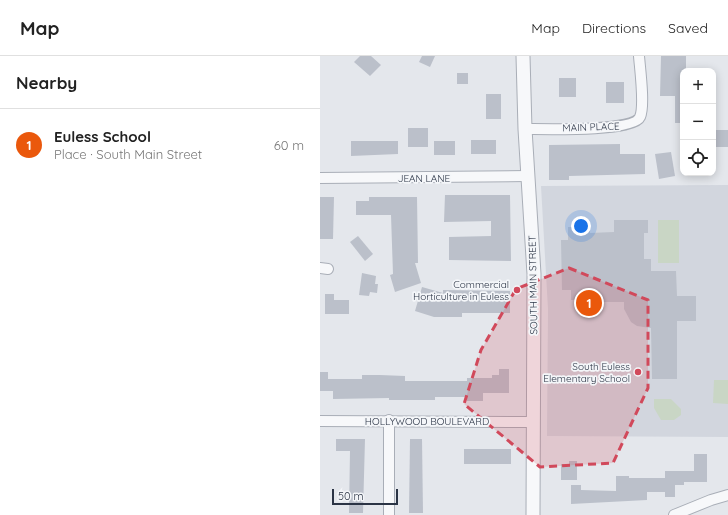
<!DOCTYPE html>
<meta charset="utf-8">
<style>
:root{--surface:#fff;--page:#f6f6f6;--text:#222;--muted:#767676;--line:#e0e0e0;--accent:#ea580c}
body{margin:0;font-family:Quicksand,sans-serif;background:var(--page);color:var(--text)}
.controls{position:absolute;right:12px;top:12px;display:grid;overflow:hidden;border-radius:8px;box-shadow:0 2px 10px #0003}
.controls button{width:36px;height:36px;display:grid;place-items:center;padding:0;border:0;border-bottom:1px solid var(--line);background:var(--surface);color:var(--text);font:20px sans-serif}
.scale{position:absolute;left:12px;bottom:10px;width:66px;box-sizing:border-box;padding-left:4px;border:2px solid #2b3445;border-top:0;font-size:11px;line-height:14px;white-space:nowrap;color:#2b3445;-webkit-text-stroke:3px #f4f6f9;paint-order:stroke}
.you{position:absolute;left:261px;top:170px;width:14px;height:14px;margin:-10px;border:3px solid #fff;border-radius:50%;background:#1a73e8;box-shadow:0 0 0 6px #1a73e833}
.badge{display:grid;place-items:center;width:26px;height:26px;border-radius:50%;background:var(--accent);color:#fff;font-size:13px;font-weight:700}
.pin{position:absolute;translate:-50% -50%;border:2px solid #fff;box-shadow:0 1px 4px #0006}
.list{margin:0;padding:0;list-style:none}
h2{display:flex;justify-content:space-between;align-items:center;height:52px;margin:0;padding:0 16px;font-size:17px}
h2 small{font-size:13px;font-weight:400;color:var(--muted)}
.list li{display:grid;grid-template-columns:26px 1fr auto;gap:12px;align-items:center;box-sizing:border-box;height:72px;padding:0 16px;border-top:1px solid var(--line)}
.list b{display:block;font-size:15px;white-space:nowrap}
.list p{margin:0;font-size:13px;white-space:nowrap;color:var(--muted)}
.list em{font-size:13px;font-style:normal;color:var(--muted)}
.icon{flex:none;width:22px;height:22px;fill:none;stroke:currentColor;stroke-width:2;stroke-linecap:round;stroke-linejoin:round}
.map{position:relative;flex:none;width:408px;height:459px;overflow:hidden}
header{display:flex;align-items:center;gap:24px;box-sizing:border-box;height:56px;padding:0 20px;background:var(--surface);border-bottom:1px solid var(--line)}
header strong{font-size:19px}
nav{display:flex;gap:22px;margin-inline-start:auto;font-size:14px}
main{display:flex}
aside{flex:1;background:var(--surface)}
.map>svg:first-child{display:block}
.built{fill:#d2d6de}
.green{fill:#c9d6c5}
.building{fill:#bbc0ca}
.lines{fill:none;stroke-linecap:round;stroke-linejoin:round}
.minor-casing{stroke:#a9aeb7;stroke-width:12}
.tertiary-casing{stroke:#a9aeb7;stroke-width:15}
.minor{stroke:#f7f8fa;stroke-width:10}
.tertiary{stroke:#f7f8fa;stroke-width:13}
.marked{fill:#d1495b;fill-opacity:0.2;stroke:#d1495b;stroke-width:3;stroke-dasharray:8 5;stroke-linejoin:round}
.poi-dot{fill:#d1495b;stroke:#f4f6f9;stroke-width:1.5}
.labels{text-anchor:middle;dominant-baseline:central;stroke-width:3.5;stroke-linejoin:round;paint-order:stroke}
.street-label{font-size:10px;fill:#2b3445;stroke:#f4f6f9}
.poi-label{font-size:10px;fill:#2b3445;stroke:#f4f6f9;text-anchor:end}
</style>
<header>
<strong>Map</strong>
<nav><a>Map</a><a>Directions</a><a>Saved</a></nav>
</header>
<main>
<aside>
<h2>Nearby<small></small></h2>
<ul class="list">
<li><span class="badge">1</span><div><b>Euless School</b><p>Place · South Main Street</p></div><em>60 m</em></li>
</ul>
</aside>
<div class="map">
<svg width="408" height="459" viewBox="0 0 408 459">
<rect width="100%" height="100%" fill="#e4e7ec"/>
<polygon class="built" points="408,129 408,381 227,380 228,253 221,130"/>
<g class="green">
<rect x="338" y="164" width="21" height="43"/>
<polygon points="394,324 408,324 408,348 393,347"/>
<polygon points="334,343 351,343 361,353 361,359 354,364 341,364 334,352"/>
</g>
<g class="building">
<polygon points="40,0 51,0 61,9 50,20 34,6"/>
<polygon points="102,0 115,0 110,11 99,6"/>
<polygon points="341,0 366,0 366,15 362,15 363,67 355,67 355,40 340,40"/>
<rect x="137" y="17" width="11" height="11"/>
<rect x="239" y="22" width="17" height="19"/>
<rect x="286" y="26" width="18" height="21"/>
<rect x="166" y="38" width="15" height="25"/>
<rect x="88" y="72" width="20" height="19"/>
<rect x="393" y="74" width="15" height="17"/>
<rect x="151" y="84" width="25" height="14"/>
<polygon points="31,85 78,85 78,98 31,100"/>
<rect x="114" y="85" width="21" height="14"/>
<polygon points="300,88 300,98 325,98 325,118 249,120 249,124 229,124 229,89"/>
<polygon points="351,96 355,120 339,123 335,98"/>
<polygon points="125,139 190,139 191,205 129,204 129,181 171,180 171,165 124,166"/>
<polygon points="0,141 14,141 13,183 0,183"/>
<polygon points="49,141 97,141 98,207 95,207 101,227 75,236 70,219 73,218 71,159 36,159 36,145 49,145"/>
<polygon points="294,164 328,164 328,177 324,177 324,203 331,203 331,215 356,215 357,240 376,240 376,265 357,265 357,323 332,323 331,272 317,270 311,266 304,253 304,246 278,246 278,249 270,250 270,244 251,244 251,234 242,234 241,184 248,184 248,171 270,171 270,177 294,176"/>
<polygon points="38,180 53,198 45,205 30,186"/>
<polygon points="42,217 56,220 55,228 58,228 57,237 50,236 49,240 39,239"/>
<polygon points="102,231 123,237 123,234 190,235 190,257 142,257 142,261 114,261 95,255"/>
<polygon points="5,238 14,238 14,244 29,244 29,258 5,258"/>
<polygon points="179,313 189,313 189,337 163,337 163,345 147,345 147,341 115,341 115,344 69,344 69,342 13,343 13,335 0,335 0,316 8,316 8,323 42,323 42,319 60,319 85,320 85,325 147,325 147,322 172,322 172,319 179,319"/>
<polygon points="16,383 45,383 43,457 29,457 30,395 16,395"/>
<polygon points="90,383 102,383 103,457 89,457"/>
<rect x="144" y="393" width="47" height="15"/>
<polygon points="374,398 387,398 387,426 364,426 364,429 355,429 355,441 345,441 345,436 327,436 327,444 251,448 251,429 261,429 261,434 296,435 296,420 309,420 309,422 345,422 345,415 374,415"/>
<polygon points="249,405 257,405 257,424 241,424 241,408 249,408"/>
</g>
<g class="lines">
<g class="minor-casing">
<g id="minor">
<path d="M205,73C222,73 314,76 320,61C325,50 320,13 319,0"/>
<polyline points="0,122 208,120"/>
<polyline points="0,212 8,213"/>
<polyline points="0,365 214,366"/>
<polyline points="69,459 69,364"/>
<polyline points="354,459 391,444 408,439"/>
</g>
</g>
<g class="tertiary-casing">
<polyline id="tertiary" points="203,0 205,73 214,218 213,459"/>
</g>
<use href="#minor" class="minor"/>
<use href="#tertiary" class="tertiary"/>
</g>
<path class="marked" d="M249,212L328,244V332L293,407L220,411L144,348L161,294L196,233Z"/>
<g class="poi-dot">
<circle cx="197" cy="234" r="4"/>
<circle cx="318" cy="316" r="4"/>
</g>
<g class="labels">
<g class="street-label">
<text transform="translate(271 71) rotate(-2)">MAIN PLACE</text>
<text x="104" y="122">JEAN LANE</text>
<text transform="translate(213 229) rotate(-91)">SOUTH MAIN STREET</text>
<text x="107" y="365">HOLLYWOOD BOULEVARD</text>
</g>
<g class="poi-label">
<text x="189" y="228">Commercial<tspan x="189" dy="12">Horticulture in Euless</tspan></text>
<text x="310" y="310">South Euless<tspan x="310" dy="12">Elementary School</tspan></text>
</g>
</g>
</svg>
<div class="controls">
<button>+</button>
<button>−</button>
<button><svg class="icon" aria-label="locate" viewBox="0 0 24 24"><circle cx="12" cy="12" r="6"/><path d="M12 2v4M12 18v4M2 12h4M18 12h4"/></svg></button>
</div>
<div class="scale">50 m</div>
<div class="you"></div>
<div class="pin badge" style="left:269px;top:247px">1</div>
</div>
</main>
